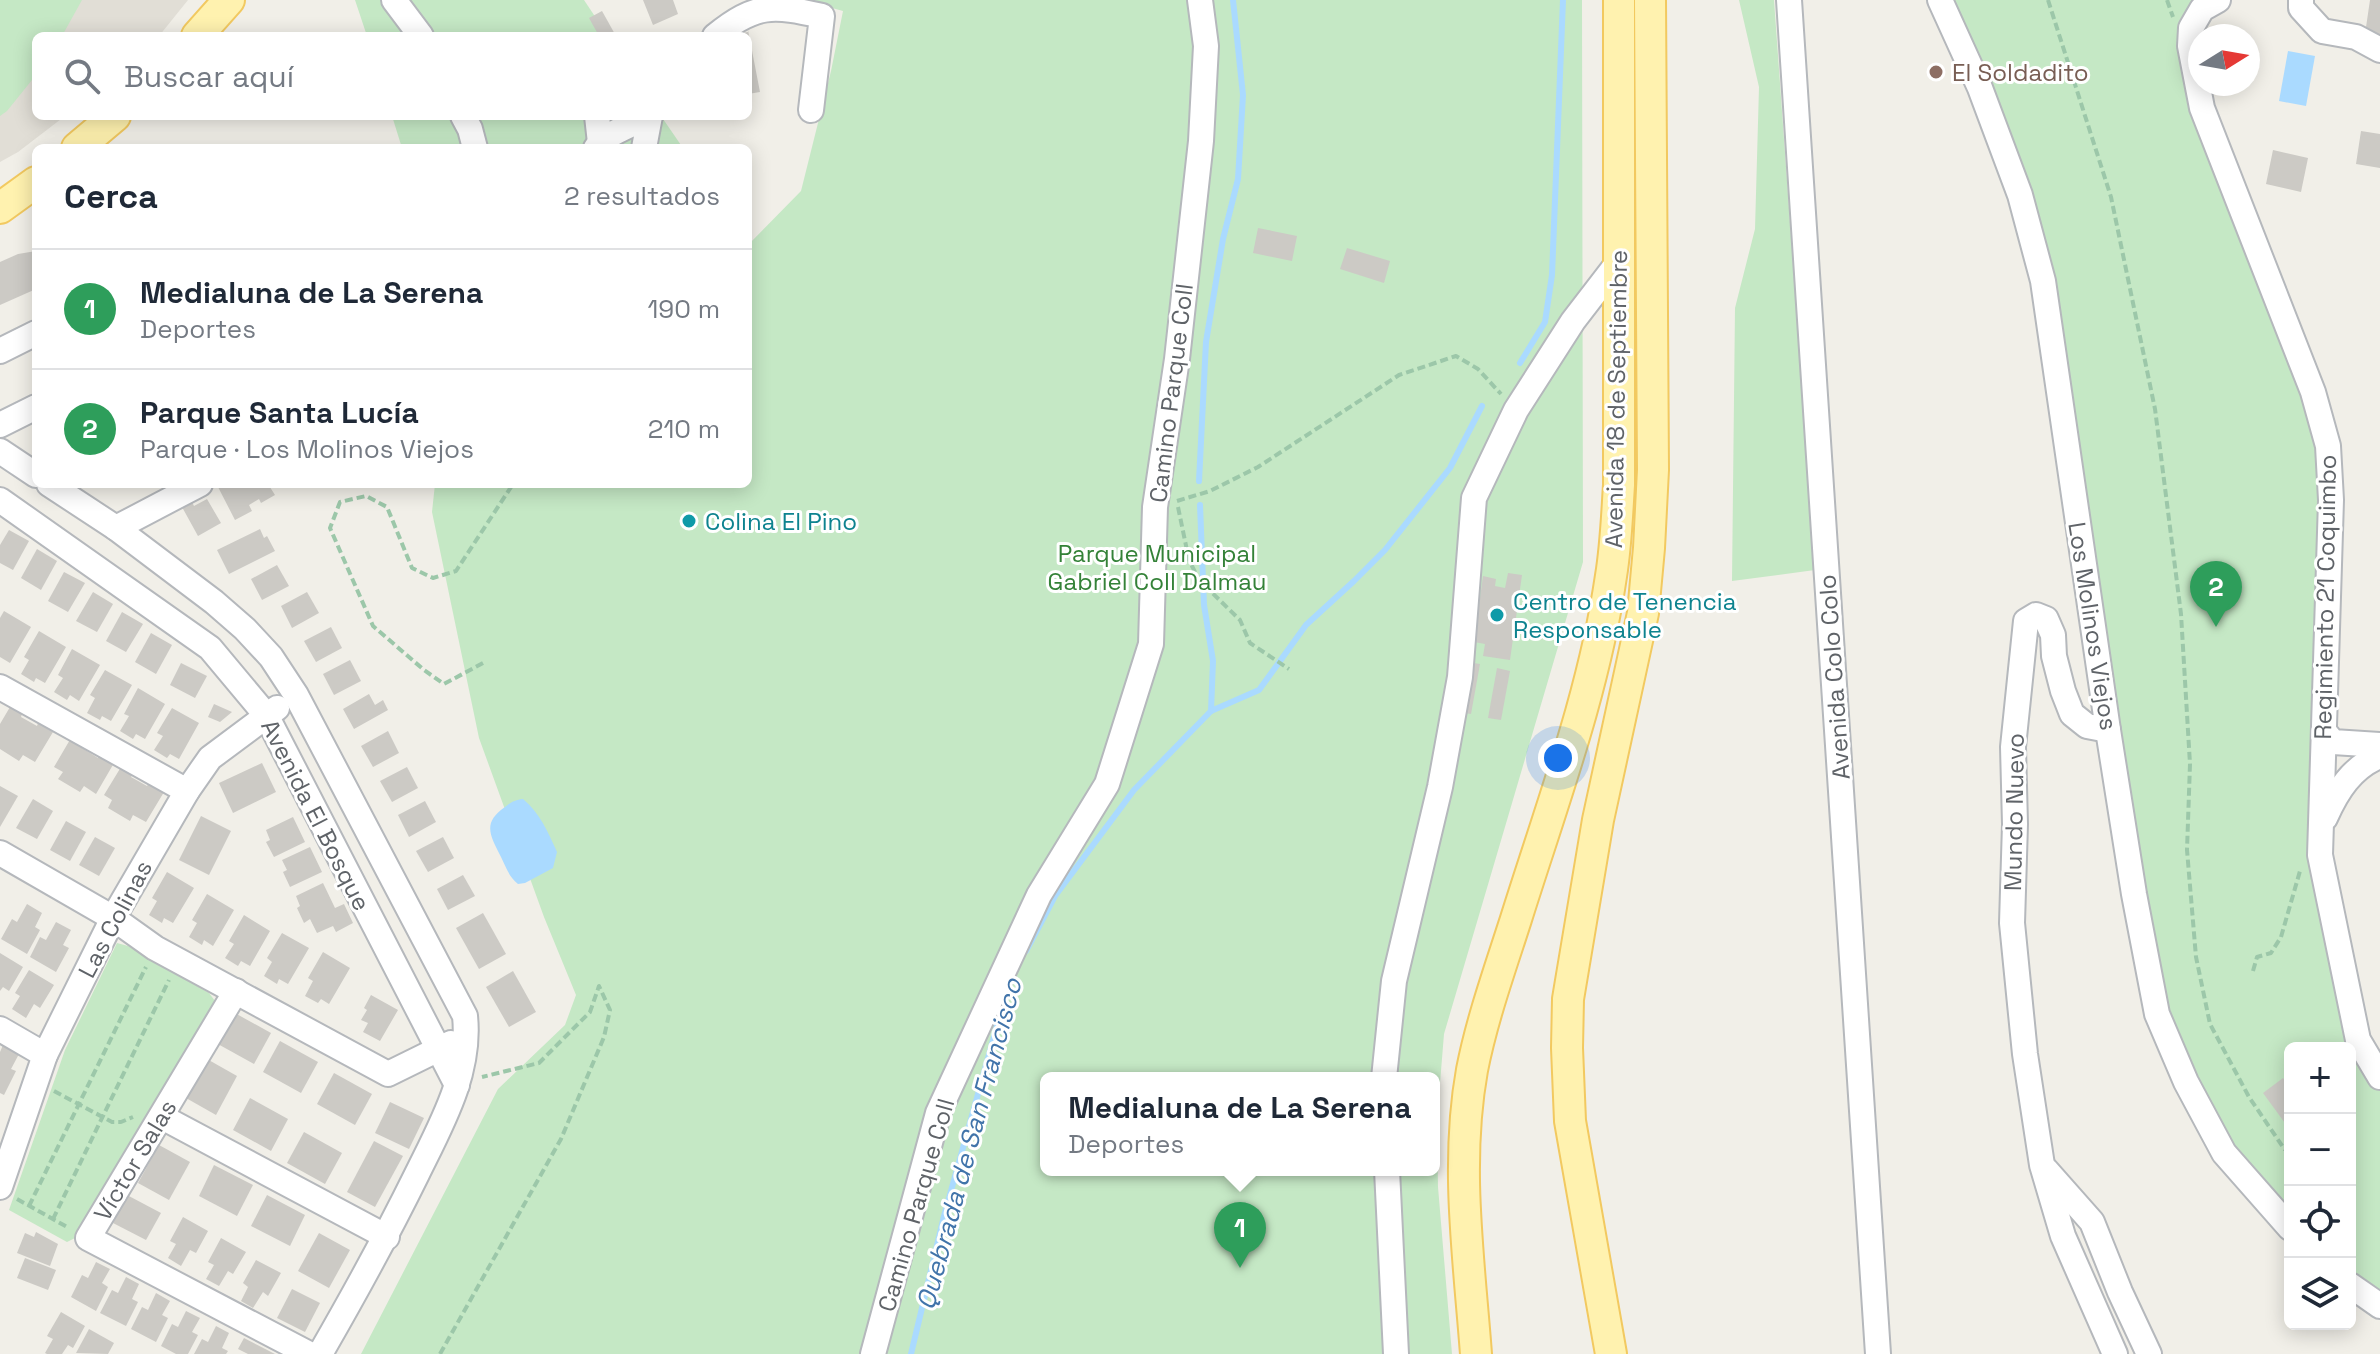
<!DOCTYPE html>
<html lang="es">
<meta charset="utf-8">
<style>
:root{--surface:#fff;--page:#f6f6f7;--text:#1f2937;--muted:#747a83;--line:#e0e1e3;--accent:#1a73e8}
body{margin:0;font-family:"Space Grotesk",sans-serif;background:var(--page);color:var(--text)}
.controls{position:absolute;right:24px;bottom:24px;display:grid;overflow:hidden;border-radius:12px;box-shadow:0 4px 20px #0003}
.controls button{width:72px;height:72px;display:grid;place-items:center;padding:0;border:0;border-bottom:2px solid var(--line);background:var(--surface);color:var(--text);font:40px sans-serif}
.compass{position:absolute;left:2188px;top:24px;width:72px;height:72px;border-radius:50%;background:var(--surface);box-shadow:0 4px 20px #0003;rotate:79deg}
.you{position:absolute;left:1558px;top:758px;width:28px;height:28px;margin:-20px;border:6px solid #fff;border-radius:50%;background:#1a73e8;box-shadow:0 0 0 12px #1a73e833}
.badge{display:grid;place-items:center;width:52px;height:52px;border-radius:50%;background:var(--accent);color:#fff;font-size:26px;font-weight:700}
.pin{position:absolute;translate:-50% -66px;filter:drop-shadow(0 2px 4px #0008)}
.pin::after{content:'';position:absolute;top:42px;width:28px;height:24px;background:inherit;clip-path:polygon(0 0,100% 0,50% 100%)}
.popup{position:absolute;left:1040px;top:1072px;width:400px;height:104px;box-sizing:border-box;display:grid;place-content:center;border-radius:12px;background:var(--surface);filter:drop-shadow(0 2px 6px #0005);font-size:26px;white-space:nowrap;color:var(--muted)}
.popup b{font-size:30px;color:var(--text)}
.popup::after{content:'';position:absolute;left:50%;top:100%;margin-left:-16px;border:16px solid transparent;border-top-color:var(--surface)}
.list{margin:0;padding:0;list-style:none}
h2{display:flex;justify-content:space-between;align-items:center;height:104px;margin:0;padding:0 32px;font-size:34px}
h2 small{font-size:26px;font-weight:400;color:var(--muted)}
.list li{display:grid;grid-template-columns:52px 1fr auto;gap:24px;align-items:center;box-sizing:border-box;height:120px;padding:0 32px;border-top:2px solid var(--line)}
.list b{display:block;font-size:30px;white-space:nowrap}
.list p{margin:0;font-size:26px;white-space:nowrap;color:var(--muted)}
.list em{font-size:26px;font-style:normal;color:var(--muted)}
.icon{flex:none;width:44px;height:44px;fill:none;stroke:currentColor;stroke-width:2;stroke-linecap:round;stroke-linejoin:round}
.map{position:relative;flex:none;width:2380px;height:1354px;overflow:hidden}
.search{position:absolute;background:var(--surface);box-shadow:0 4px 20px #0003;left:32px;top:32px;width:720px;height:88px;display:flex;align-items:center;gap:20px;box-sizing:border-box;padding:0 28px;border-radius:12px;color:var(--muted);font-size:30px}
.panel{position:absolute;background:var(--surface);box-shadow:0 4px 20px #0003;left:32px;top:144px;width:720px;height:344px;border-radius:12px}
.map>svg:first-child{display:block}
.education{fill:#e1ded6}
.green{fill:#c5e8c5;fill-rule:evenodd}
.water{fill:#aadaff}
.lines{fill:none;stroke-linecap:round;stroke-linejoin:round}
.stream{stroke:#aadaff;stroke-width:6}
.building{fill:#cccac5}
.minor-casing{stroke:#b5b8bc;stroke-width:28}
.major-casing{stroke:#f2c960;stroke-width:34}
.path{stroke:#9cc7a9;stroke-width:4;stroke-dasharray:8 4;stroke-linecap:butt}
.minor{stroke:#fff;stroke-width:24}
.major{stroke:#fff2af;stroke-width:30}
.education-dot{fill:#8d6e63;stroke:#fff;stroke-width:3}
.culture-dot{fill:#0f9aa8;stroke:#fff;stroke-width:3}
.labels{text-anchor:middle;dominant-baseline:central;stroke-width:6;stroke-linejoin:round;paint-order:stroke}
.education-label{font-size:24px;fill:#785e54;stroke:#fff;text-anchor:start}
.street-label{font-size:24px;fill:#5f6368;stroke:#fff}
.culture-label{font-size:24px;fill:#0d838f;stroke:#fff;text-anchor:start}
.park-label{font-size:24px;fill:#348238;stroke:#fff}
.water-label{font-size:26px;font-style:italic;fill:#4174aa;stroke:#fff}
</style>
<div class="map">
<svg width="2380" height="1354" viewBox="0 0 2380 1354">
<rect width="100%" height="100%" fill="#f1efe8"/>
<polygon class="education" points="0,0 188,0 159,36 36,36 36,116 65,116 18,152 0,162"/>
<g class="green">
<polygon points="0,0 82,0 62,36 36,36 36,75 7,111 0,116"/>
<polygon points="355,0 584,0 608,36 367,36"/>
<path d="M803,0H1582L1583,562L1444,1034L1437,1120L1438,1187L1452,1354H361L498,1089L565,1025L576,995L544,917L479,738L432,512L435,484H748V245L801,191L831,71L843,11ZM1046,1078H1434V1170H1046Z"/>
<polygon points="1739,0 1774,0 1815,570 1732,581 1735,308 1755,229 1759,87"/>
<polygon points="1953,0 2218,0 2190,46 2328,446 2320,855 2380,1077 2380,1293 2350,1270 2350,1048 2290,1048 2290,1210 2234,1146 2197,1076 2168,1011 2146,892 2079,451 2055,278 2031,191"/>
<polygon points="392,116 661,116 683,148 402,148"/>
<polygon points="117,943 128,946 209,993 215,1001 212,1010 90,1220 75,1238 67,1242 9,1210 65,1050"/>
</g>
<g class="water">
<polygon points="2288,51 2315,56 2306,106 2279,101"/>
<path d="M523,799C540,813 548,832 557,852L553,868L525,883L518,884C509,877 506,867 501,857C490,835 482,823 505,807C511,802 515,800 523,799Z"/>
</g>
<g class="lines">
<g class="stream">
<polyline points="1520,363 1545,322 1552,275 1563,0"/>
<polyline points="1199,481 1206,342 1223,239 1238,179 1243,95 1233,0"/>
<polyline points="1200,505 1204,605 1213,661 1211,711"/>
<polyline points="1026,951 1055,896 1134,790 1211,711 1259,690 1306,625 1354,581 1385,550 1450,468 1482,406"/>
<polyline points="911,1354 944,1216 1007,990"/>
</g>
</g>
<g class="building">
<polygon points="643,0 673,0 678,14 653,25"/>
<polygon points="2370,0 2380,0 2380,37 2365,34"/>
<polygon points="602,11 616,36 599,36 589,18"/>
<polygon points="748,30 760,92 748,94 748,36 737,34 748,32"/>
<polygon points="2361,131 2380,134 2380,168 2356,164"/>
<polygon points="2273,150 2308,158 2301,192 2266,184"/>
<polygon points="1258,228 1297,236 1292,261 1253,253"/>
<polygon points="1347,248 1390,261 1384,283 1340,269"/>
<polygon points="36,251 36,276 34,277 36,289 0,305 0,262 18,254"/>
<polygon points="223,484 268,484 275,495 261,503 259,499 249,505 252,511 235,520 218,487"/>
<polygon points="207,499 221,523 198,536 182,507 192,502 194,506"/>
<polygon points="260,529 264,538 267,536 275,551 229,574 217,550"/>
<polygon points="9,530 29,541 13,570 0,563 0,545"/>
<polygon points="37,549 57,561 41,590 21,578"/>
<polygon points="277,565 289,586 262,600 251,579"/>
<polygon points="64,572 85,583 68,612 48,601"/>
<polygon points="1508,573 1522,575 1510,660 1483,656 1485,644 1474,642 1483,576 1496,579 1495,586 1505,588"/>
<polygon points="93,592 113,604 97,632 76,621"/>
<polygon points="307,592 319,613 292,628 281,606"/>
<polygon points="4,611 31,627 10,663 0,657 0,618"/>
<polygon points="122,612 143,624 126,652 106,641"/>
<polygon points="331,627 342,648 316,662 304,641"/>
<polygon points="39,631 66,647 45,683 36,678 34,682 21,674 29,660 24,657"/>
<polygon points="151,633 172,645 156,674 135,662"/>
<polygon points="72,649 100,665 79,701 70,695 67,700 54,692 63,678 58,675"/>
<polygon points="350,660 361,681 334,695 323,674"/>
<polygon points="1467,662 1480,664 1471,714 1458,712"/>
<polygon points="181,663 207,676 195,698 170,685"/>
<polygon points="1497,668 1510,671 1501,720 1488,718"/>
<polygon points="105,670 132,685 111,721 102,716 100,720 87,713 95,698 90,695"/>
<polygon points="138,688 165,704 145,739 136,734 133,739 120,731 129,716 124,714"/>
<polygon points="369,694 375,705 383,700 388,710 354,729 343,709"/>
<polygon points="214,704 232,712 220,722 208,717"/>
<polygon points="10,707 22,714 21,717 37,726 38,723 53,732 35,762 23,755 19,761 0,749 0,724"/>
<polygon points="172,708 199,723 179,759 170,754 167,758 154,750 163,736 157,733"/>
<polygon points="388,731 399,753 373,767 361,746"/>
<polygon points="71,738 83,746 82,748 98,758 99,755 114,763 96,794 84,786 80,792 58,779 63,772 54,767"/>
<polygon points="262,763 276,792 233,813 219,783"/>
<polygon points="121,767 133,774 131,777 147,786 149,783 164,792 146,822 133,815 130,821 108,808 112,800 104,795"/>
<polygon points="407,767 418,788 392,802 380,781"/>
<polygon points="0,786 18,796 0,827"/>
<polygon points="33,799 53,811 37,839 16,828"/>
<polygon points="425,801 436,822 409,837 398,815"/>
<polygon points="201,816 231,831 209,875 179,860"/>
<polygon points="293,817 305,842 274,857 266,842 270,840 266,830"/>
<polygon points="66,821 86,832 70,861 50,850"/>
<polygon points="95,837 115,848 99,876 79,865"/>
<polygon points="443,837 454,858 428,872 416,851"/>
<polygon points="310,847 322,872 290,887 283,872 287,870 282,860"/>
<polygon points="167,872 194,888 173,923 164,918 162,923 149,915 157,901 152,898"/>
<polygon points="463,875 475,896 448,910 437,889"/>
<polygon points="323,883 335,908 344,904 353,923 336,932 333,926 317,933 310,919 304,923 297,908 300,906 296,896"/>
<polygon points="207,894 234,910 213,946 204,940 202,945 189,937 197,923 192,920"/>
<polygon points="27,904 42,913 35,927 40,930 27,954 1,939 12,919 17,922"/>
<polygon points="483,913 506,954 479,969 456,928"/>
<polygon points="244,915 270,931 250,966 241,961 238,966 225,958 234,944 229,941"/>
<polygon points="56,922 71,930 63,945 69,948 56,972 30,957 40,937 46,940"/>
<polygon points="282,933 309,948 288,984 279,979 277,984 264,976 272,962 267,958"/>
<polygon points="323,952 350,968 329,1004 321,999 318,1003 305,996 313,981 308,978"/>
<polygon points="0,953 23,967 9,991 3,987 0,991"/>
<polygon points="29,970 54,985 40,1008 34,1004 26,1018 12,1009 20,996 15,993"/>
<polygon points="513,971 536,1012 509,1027 486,987"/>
<polygon points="371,995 398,1010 380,1041 363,1032 368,1023 361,1020 367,1010 364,1008"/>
<polygon points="233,1012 271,1033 254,1064 216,1043"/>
<polygon points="280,1041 318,1062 301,1093 263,1072"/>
<polygon points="3,1045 19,1054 11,1069 16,1071 4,1095 0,1093 0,1052"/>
<polygon points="207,1059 237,1076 216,1115 186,1098"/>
<polygon points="334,1073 372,1094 355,1125 317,1104"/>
<polygon points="2283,1078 2290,1087 2290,1130 2263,1093"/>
<polygon points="250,1098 288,1119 271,1151 233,1130"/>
<polygon points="390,1102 424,1118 409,1149 375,1133"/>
<polygon points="304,1132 342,1153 325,1184 287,1163"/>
<polygon points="374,1141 403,1156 375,1207 347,1192"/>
<polygon points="159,1145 190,1162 169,1200 138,1183"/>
<polygon points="214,1165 253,1185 237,1216 199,1196"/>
<polygon points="127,1195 161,1213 146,1240 113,1223"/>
<polygon points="267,1195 305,1215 290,1246 251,1226"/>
<polygon points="183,1217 208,1231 196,1253 190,1250 181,1266 168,1258 176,1244 170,1241"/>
<polygon points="36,1232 58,1244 50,1266 17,1253 25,1233 34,1237"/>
<polygon points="319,1233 350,1250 329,1288 298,1271"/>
<polygon points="221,1238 246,1252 233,1274 228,1271 219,1286 206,1279 214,1265 208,1262"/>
<polygon points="25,1258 56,1270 48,1290 17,1278"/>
<polygon points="256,1260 281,1273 268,1296 263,1292 253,1308 241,1301 248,1287 243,1283"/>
<polygon points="96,1262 110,1269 102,1283 108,1287 96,1311 71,1297 82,1275 88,1278"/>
<polygon points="126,1277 139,1284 132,1299 138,1302 126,1326 100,1313 112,1290 118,1293"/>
<polygon points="292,1289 320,1303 305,1332 277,1318"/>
<polygon points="156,1293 170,1301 162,1315 168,1318 156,1342 131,1329 142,1307 148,1310"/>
<polygon points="186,1311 200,1318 192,1332 198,1335 188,1354 176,1354 161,1346 172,1324 178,1327"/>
<polygon points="61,1312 85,1326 73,1348 68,1345 62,1354 47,1354 45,1353 53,1339 47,1336"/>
<polygon points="216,1326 229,1333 222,1348 228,1351 226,1354 194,1354 202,1339 208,1342"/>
<polygon points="89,1329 114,1343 108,1354 76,1353"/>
<polygon points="244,1338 275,1354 248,1354 238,1349"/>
</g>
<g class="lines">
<g class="minor-casing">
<g id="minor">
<polyline points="394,0 421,36"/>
<polyline points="1789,0 1878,1354"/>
<polyline points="1940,0 1980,88 2020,195 2043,281 2108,730 2134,894 2157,1014 2186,1082 2224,1153 2290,1228"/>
<polyline points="2218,0 2202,9 2191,28 2190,46 2202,108 2313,392 2328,446 2331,500 2320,855 2358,1040 2380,1077"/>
<polyline points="2301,0 2301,8 2322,31 2356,37 2380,50"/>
<path d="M715,36C756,3 773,5 822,16L811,110"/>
<polyline points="463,116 470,129 475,148"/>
<polyline points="597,116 600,143"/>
<path d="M596,148C608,132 632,125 650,116"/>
<polyline points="644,148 650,116"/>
<polyline points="0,351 36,333"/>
<polyline points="0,425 36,407"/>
<polyline points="0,451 36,475"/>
<path d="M49,484L116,528L214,602L245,629L271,657L296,695L465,1016C471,1073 441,1125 417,1174C387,1235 354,1295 320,1354"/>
<polyline points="0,500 210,648 266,715 457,1085"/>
<polyline points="116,528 200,484"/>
<polyline points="0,687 187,791"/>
<polyline points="2108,730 2087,726 2072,714 2063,691 2054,656 2053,635 2046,619 2036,615 2026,621 2013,747 2015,824 2012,923 2025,1054 2042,1165 2063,1236 2115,1354"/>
<polyline points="2324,731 2333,742 2380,745"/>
<path d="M2325,818C2337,791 2352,767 2380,756"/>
<polyline points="0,853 113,918 155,948 388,1074 451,1043"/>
<polyline points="236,991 88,1238 309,1354"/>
<polyline points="0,1029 45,1055"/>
<polyline points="1384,1078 1394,981 1440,787 1460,677 1474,498 1516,410 1573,321 1620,260"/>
<polyline points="162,1117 387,1237"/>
<polyline points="1387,1170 1396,1354"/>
<polyline points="2046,1170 2092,1222 2120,1292 2149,1354"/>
<polyline points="0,1187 45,1055 113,918 187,791 210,758 277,708"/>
<polyline points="2350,1285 2380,1306"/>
<polyline points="873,1354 938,1113 1039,895 1107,784 1151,644 1155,507 1177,359 1201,141 1206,46 1200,0"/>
</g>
</g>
<g class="major-casing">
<g id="major">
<polyline points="197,36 229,0"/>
<polyline points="77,148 115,116"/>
<polyline points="0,208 36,182"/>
<path d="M1476,1354C1469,1260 1455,1164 1472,1070C1482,1019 1500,969 1516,919C1551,807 1594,693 1611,576C1616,546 1617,515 1619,485V0"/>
<polyline points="1611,1354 1570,1121 1567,1048 1568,999 1598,820 1643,613 1649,548 1653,470 1650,0"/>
</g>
</g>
<g class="path">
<polyline points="2048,0 2111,197 2155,409 2181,614 2190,764 2187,850 2196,957 2210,1024 2249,1097 2285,1150"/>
<polyline points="2167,0 2173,17"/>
<polyline points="1177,501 1210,491 1258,467 1399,375 1456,356 1478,369 1501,394"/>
<polyline points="1178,507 1189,560 1199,580 1240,620 1250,643 1289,669"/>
<polyline points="483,663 444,684 424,670 373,626 330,528 340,502 366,496 387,507 412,568 433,578 456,571 513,484"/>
<polyline points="2253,971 2257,957 2271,953 2281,937 2300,871"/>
<polyline points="54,1091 112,1122 121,1122 133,1117"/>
<polyline points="17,1199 69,1228"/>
<polyline points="29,1206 146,967"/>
<polyline points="53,1219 169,980"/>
<polyline points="440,1354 561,1139 604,1037 610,1010 599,986 590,1012 539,1063 482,1077"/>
</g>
<use href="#minor" class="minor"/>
<use href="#major" class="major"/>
</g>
<circle class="education-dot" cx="1936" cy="72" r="8"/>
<g class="culture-dot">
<circle cx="689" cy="521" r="8"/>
<circle cx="1497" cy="615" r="8"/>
</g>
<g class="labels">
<g class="education-label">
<text x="1952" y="72">El Soldadito</text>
</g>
<g class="street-label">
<text transform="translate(1171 393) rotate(-83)">Camino Parque Coll</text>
<text transform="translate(1616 399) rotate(-89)">Avenida 18 de Septiembre</text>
<text transform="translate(2325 597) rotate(-89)">Regimiento 21 Coquimbo</text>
<text transform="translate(2093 626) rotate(81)">Los Molinos Viejos</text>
<text transform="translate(1834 677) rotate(-94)">Avenida Colo Colo</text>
<text transform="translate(2014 812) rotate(-89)">Mundo Nuevo</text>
<text transform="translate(316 815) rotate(63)">Avenida El Bosque</text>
<text transform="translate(115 919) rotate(-62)">Las Colinas</text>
<text transform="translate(135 1160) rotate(-59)">Víctor Salas</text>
<text transform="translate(916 1205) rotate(-74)">Camino Parque Coll</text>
</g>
<g class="culture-label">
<text x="705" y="521">Colina El Pino</text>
<text x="1513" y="601">Centro de Tenencia<tspan x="1513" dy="28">Responsable</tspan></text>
</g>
<g class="park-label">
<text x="1157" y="553">Parque Municipal<tspan x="1157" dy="28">Gabriel Coll Dalmau</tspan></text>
</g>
<g class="water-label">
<text transform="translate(969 1144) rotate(-75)">Quebrada de San Francisco</text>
</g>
</g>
</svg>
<div class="controls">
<button>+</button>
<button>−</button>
<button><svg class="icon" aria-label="locate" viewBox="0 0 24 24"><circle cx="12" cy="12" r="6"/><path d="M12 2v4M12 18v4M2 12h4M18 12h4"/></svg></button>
<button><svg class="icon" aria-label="layers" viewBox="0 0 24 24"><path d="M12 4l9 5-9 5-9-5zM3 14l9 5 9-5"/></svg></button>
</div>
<svg class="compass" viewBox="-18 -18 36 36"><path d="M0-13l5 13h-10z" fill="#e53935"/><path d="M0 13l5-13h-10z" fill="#747a83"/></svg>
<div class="you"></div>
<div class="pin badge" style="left:1240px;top:1268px;background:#2e9e5b">1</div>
<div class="popup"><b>Medialuna de La Serena</b>Deportes</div>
<div class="pin badge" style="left:2216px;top:627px;background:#2e9e5b">2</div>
<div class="search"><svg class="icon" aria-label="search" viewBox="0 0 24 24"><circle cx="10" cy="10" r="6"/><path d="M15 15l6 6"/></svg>Buscar aquí</div>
<section class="panel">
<h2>Cerca<small>2 resultados</small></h2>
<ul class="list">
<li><span class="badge" style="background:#2e9e5b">1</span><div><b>Medialuna de La Serena</b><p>Deportes</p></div><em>190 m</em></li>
<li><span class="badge" style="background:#2e9e5b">2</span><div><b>Parque Santa Lucía</b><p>Parque · Los Molinos Viejos</p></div><em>210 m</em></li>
</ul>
</section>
</div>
